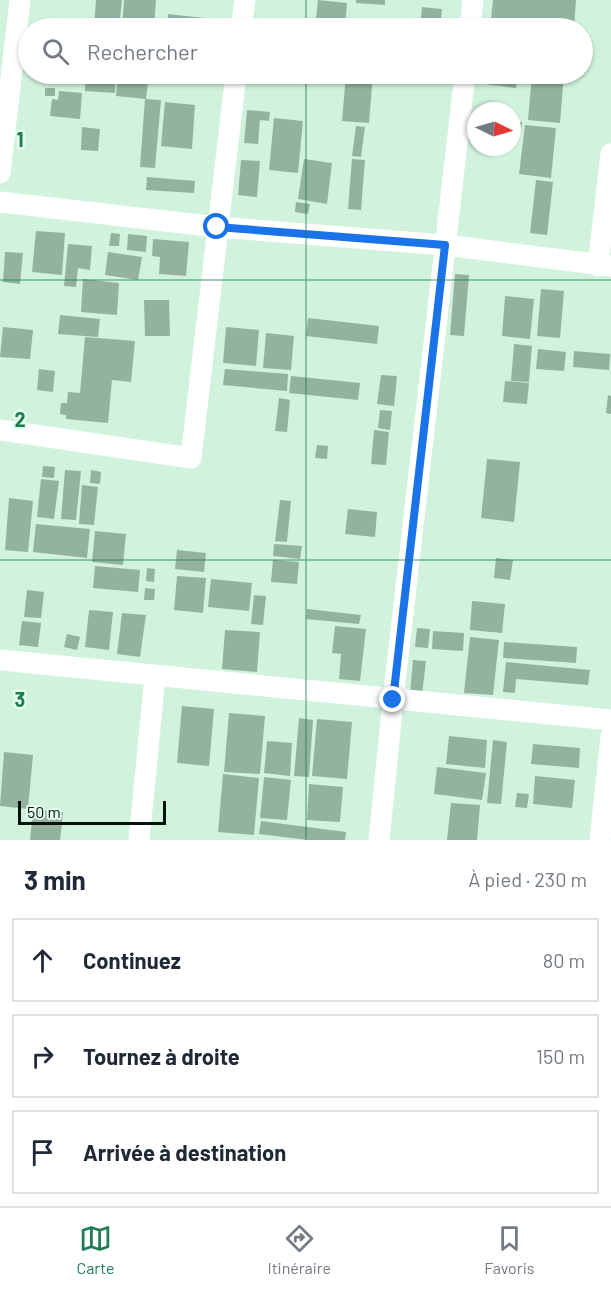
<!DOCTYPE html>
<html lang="fr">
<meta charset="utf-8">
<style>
:root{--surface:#fff;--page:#f6f6f7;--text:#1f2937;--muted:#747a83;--line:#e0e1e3;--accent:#1f7b51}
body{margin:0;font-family:Barlow,sans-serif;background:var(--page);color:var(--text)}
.compass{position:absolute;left:467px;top:102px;width:54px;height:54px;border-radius:50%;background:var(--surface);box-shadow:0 2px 4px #0004;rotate:95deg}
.scale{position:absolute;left:18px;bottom:15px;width:148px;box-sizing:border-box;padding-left:6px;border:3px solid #06110a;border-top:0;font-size:16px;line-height:21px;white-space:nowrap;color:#06110a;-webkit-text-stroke:4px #e3feee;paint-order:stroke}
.stop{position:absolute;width:18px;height:18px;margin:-14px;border:4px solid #1a73e8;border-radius:50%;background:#fff}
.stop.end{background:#1a73e8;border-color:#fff;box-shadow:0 2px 6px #0008}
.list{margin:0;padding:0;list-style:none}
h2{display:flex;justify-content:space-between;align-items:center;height:78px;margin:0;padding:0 24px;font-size:26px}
h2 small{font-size:20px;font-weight:400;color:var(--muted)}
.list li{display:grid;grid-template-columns:39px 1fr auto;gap:18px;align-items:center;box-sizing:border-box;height:84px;margin:0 12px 12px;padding:0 12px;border:2px solid var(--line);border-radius:0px}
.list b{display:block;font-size:22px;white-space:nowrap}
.list em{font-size:20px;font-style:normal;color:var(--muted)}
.icon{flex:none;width:33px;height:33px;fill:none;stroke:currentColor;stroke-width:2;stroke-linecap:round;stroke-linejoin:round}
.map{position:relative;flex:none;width:611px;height:840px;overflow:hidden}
.search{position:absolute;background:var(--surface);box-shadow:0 2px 4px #0004;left:18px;right:18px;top:18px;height:66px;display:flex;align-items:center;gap:15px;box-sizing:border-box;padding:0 21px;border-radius:33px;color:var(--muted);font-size:22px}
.sheet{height:366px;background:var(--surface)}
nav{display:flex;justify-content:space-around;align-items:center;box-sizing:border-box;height:84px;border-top:2px solid var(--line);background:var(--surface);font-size:16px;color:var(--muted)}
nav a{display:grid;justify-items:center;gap:3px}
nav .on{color:var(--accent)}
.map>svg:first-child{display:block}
.building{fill:#93b3a0}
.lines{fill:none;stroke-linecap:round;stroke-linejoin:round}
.minor{stroke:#fff;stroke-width:21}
.route{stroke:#1a73e8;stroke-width:8}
.grid{fill:none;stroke:#1f7b51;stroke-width:1.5;stroke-opacity:0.55}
.grid-label{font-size:20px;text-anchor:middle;font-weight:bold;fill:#1f7b51;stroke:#e3feee;stroke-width:5;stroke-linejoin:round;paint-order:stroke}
</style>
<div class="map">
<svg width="611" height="840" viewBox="0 0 611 840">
<rect width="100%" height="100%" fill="#d1f3de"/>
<g class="building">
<polygon points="96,0 122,0 119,28 94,28"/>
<polygon points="124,0 156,0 154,28 122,28"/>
<polygon points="318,0 347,3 345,28 315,28"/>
<polygon points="356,0 385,0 385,5 356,3"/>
<polygon points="493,0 576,0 574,28 490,28"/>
<polygon points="422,7 442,9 440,28 420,28"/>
<polygon points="168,14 213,19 212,28 167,28"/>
<polygon points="86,74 116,74 115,93 85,91"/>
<polygon points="118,74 149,74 146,99 116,96"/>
<polygon points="346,74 373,74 369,123 342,121"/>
<polygon points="486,74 517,74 516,88 485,84"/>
<polygon points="532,74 564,74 560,123 528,120"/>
<rect x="45" y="88" width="10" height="8"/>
<polygon points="59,91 82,93 80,119 50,116 52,99 58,100"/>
<polygon points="145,99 161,100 155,168 140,167"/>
<polygon points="165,102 195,105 192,149 161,146"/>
<polygon points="247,110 270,112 269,121 260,120 258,144 244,143"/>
<polygon points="274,118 303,121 298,173 269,170"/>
<polygon points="512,121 522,122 521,133 512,132"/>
<polygon points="525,125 556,128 551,178 519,174"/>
<polygon points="356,126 365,127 361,157 352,156"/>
<polygon points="82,127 100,129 98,151 81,150"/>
<polygon points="304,159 332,163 327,204 298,199"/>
<polygon points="352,159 365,160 361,210 348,209"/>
<polygon points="241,160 260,161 257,197 238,195"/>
<polygon points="147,177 195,181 194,193 146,190"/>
<polygon points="536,180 553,182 547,235 530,233"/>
<polygon points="296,202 310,204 308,214 295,212"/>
<polygon points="36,231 65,233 62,275 32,272"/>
<polygon points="111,233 120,234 119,246 109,246"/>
<polygon points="128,234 147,236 146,252 127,250"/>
<polygon points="153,239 189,242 186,276 159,274 160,257 152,256"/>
<polygon points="68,244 92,246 90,270 78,268 76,287 64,286"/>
<polygon points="5,252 23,253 20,284 3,282"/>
<polygon points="108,252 142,257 138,280 105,275"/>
<polygon points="455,274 469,275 464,336 450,335"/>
<polygon points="83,279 119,283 117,315 81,312"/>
<polygon points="541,289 564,291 560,338 537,336"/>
<polygon points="505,296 534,299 530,339 502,336"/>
<polygon points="144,300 169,300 170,336 145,336"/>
<polygon points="60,315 100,319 98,337 58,334"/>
<polygon points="308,318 379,326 377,344 306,336"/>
<polygon points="3,327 33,330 30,359 0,357"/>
<polygon points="226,327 259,330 256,366 223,363"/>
<polygon points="266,333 294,336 291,370 263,368"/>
<polygon points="85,337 135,341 131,382 112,380 108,423 66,419 66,415 60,414 61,403 67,403 68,392 80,393"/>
<polygon points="514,344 532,346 529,382 511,381"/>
<polygon points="538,349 566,352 564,371 536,369"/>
<polygon points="574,351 610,354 609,370 573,367"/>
<polygon points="39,369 55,371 53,392 37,390"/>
<polygon points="225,369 288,374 287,391 223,385"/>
<polygon points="381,375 397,376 394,406 377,404"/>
<polygon points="291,376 360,383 358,400 289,393"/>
<polygon points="505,381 529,383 527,404 503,402"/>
<polygon points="608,395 611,396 611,414 606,413"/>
<polygon points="279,398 290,400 287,432 275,431"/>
<polygon points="380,410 392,411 390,430 378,428"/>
<polygon points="374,430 389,432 386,465 371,464"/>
<polygon points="317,445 328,446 327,459 315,458"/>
<polygon points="487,459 520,462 514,522 481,518"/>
<polygon points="43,466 55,467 54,478 42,477"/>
<polygon points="65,470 81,471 76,520 61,519"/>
<polygon points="91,470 101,472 100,484 90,483"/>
<polygon points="41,479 59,481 54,519 37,517"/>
<polygon points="82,485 98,487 94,525 79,524"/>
<polygon points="9,498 33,501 28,552 5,550"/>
<polygon points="280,500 291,501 287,542 275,541"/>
<polygon points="348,509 377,512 375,537 345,534"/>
<polygon points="36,524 90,529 87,558 33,552"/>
<polygon points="95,531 126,534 123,565 92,562"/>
<polygon points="274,544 302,546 300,559 273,556"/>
<polygon points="177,550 206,553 204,572 175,569"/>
<polygon points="496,558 513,560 510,580 494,578"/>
<polygon points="273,560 299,562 297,584 271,582"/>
<polygon points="95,566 140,570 138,592 93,588"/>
<polygon points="147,568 155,569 154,582 146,581"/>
<polygon points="177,576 206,578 203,613 174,610"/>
<polygon points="211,579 252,583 249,611 208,607"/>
<polygon points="145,588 155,589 154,600 144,600"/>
<polygon points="27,590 44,592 41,618 24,617"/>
<polygon points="254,595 266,596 263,625 251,624"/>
<polygon points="472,601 505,604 502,633 470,630"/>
<polygon points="307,609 361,615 359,624 306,619"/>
<polygon points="89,610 113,612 109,650 85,647"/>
<polygon points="122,613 146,615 140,657 117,654"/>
<polygon points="22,621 41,623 38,647 19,645"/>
<polygon points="335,626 366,629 360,681 339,679 341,654 332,653"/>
<polygon points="417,628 430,629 428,648 415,647"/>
<polygon points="225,630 260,632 257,672 222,669"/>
<polygon points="433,631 464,633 463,651 432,649"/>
<polygon points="67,634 80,637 77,650 64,647"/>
<polygon points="470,637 499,640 493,695 464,693"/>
<polygon points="504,642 577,647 576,663 503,658"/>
<polygon points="413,660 426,661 422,694 410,693"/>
<polygon points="506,662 590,670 588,685 516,679 515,693 503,692"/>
<polygon points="182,706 214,709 209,766 177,763"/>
<polygon points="229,713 265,716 260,774 224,772"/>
<polygon points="299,718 313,720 309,777 294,776"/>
<polygon points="317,719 352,722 347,779 312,776"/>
<polygon points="449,736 487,740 485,768 446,764"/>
<polygon points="493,740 507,742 501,804 487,803"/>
<polygon points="267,741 292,743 290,776 264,773"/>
<polygon points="533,744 580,748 579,768 531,764"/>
<polygon points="4,752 33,755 28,809 0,806"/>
<polygon points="437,767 486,773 482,800 434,794"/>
<polygon points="223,774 259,778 254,835 218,832"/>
<polygon points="535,776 575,780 572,808 533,804"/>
<polygon points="264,777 291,780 287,820 260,818"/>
<polygon points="309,784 343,787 340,822 307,820"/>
<polygon points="517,793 529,794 527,808 515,807"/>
<polygon points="451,803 480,805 477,840 447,840"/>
<polygon points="33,809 63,812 60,840 30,840"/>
<polygon points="261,821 346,832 345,840 308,840 259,834"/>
</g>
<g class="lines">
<g class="minor">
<polyline points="241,28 245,0"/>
<polyline points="470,28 473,0"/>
<polyline points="0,173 20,0"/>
<polyline points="0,202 217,227 445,245 611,266"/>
<polyline points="598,266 611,154"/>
<polyline points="0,430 191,458 236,74"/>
<polyline points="0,660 611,720"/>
<polyline points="139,840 155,677"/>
<polyline points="379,840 393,700 465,74"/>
<polyline points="600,840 611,737"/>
</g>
</g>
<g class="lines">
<polyline class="route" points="217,227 445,245 393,700"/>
</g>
<path class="grid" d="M306,0V28M306,74V840M0,280H611M0,560H611"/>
<g class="grid-label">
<text x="20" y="147">1</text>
<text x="20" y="427">2</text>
<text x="20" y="707">3</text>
</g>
</svg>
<svg class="compass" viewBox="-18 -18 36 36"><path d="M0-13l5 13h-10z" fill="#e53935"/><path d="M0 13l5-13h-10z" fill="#747a83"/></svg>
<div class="scale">50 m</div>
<div class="stop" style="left:217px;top:227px"></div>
<div class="stop end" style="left:393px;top:700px"></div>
<div class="search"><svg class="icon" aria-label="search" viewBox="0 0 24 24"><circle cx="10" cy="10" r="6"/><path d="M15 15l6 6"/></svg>Rechercher</div>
</div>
<section class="sheet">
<h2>3 min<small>À pied · 230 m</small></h2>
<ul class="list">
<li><svg class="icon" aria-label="ahead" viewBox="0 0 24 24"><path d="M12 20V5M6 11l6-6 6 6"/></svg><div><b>Continuez</b></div><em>80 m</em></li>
<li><svg class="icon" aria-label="right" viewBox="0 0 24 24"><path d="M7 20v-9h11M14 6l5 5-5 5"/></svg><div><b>Tournez à droite</b></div><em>150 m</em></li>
<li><svg class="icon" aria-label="arrive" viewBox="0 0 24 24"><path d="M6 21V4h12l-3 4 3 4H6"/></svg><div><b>Arrivée à destination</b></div></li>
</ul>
</section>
<nav>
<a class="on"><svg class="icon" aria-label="map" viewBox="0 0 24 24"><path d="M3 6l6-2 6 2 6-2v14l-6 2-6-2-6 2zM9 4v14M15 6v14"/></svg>Carte</a>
<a><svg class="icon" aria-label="directions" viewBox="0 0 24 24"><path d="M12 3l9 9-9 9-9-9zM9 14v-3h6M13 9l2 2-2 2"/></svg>Itinéraire</a>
<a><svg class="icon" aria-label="saved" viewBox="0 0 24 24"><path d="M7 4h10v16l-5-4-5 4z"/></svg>Favoris</a>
</nav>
